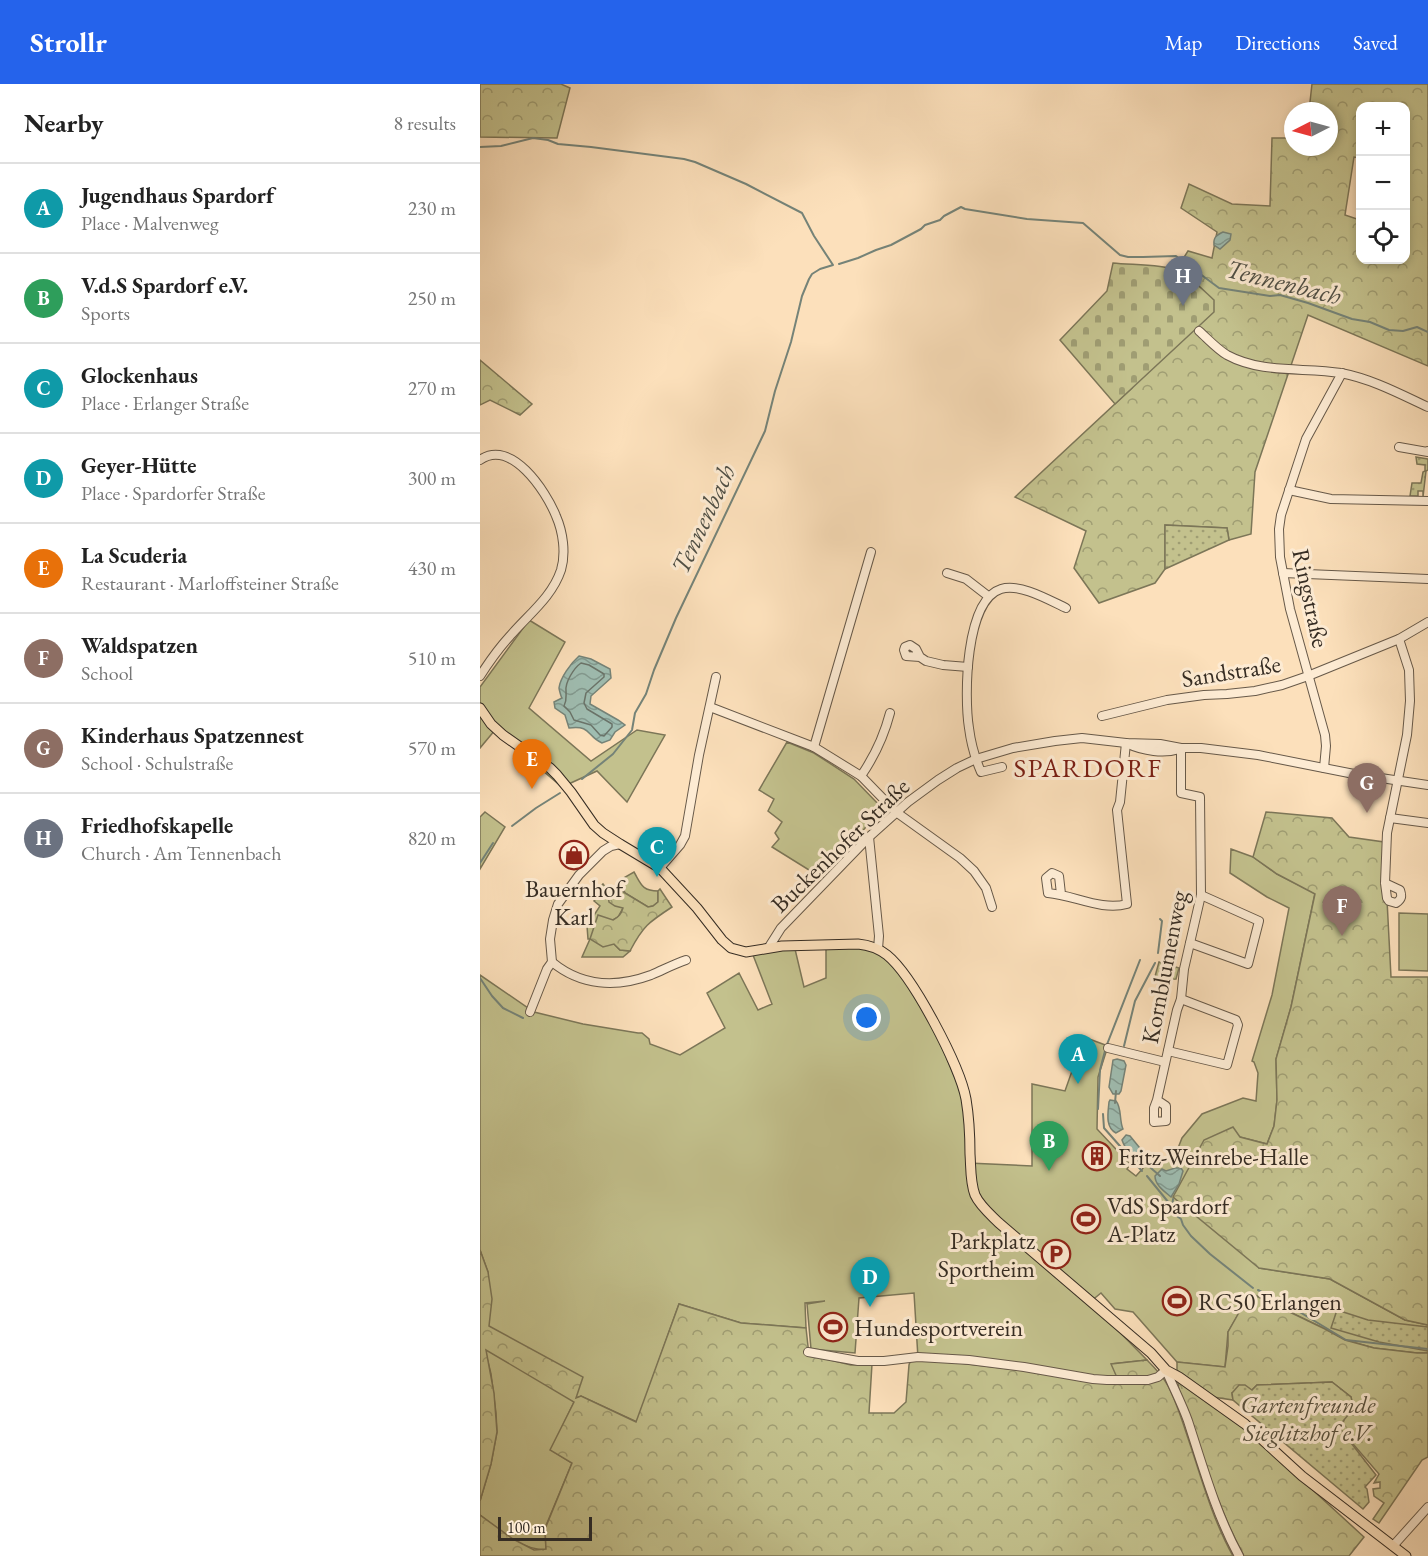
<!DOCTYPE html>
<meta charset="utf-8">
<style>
:root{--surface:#fff;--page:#f6f6f6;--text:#222;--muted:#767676;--line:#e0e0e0;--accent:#2563eb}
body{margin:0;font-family:"EB Garamond",serif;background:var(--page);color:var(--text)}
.controls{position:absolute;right:18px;top:18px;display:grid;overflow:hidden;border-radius:12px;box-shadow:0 3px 9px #0003}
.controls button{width:54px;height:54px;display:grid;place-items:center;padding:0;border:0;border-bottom:2px solid var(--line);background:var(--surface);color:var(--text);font:30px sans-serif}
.compass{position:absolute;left:804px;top:18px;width:54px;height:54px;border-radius:50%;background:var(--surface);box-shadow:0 3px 9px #0003;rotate:264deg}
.scale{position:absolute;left:18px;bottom:15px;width:94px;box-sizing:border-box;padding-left:6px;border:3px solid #352c23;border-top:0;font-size:16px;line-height:21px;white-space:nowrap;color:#352c23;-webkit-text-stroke:4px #fdebd3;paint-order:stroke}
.you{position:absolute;left:387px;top:934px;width:21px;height:21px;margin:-15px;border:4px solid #fff;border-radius:50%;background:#1a73e8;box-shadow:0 0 0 9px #1a73e833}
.badge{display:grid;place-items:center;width:39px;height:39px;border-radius:50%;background:var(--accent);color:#fff;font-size:20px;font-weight:700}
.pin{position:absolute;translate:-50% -50px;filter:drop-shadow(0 2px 3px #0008)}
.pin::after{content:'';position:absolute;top:32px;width:21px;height:18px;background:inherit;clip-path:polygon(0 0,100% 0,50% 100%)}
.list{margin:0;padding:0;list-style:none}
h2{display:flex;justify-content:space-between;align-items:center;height:78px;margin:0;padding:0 24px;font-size:26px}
h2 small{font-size:20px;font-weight:400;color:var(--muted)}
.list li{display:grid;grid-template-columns:39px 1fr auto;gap:18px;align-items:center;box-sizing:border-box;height:90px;padding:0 24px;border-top:2px solid var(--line)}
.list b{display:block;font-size:22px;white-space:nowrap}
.list p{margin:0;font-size:20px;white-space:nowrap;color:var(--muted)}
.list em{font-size:20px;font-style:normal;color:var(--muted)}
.icon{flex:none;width:33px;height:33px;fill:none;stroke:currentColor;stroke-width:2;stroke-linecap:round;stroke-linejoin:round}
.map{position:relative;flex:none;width:948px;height:1472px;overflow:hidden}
header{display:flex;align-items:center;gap:36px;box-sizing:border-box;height:84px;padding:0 30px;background:var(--accent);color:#fff}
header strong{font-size:28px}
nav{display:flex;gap:33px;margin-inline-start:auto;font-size:21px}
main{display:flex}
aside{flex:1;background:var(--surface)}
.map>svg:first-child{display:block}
.grass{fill:#c3c18d;stroke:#7c7658;stroke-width:1.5}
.forest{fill:url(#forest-crowns);stroke:#7c7658;stroke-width:1.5;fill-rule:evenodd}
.cemetery{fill:url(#cemetery-stones);stroke:#7c7658;stroke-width:1.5}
.park{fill:url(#park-dots);stroke:#7c7658;stroke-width:1.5}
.water{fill:url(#water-waves);stroke:#758378;stroke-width:1.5}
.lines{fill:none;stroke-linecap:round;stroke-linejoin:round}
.shore{stroke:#6a746a;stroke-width:1.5}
.stream{stroke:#758378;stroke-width:2}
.minor-casing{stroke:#675949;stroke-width:10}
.major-casing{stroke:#352c23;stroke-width:11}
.minor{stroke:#fdebd3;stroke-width:8}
.major{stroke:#fce0bb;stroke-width:9}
.labels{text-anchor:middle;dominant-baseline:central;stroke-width:6;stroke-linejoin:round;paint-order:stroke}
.street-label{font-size:24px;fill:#352c23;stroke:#fdebd3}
.poi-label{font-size:24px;fill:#352c23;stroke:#fdebd3;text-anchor:start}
.park-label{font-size:24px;font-style:italic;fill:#58513e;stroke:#fdebd3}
.water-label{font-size:26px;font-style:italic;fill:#505046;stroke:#fdebd3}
.quarter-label{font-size:27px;letter-spacing:1.5px;fill:#7a1f14;stroke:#fdebd3}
</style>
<header>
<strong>Strollr</strong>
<nav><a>Map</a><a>Directions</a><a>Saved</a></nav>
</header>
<main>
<aside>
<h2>Nearby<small>8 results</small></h2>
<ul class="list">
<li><span class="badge" style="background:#0f9aa8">A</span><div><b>Jugendhaus Spardorf</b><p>Place · Malvenweg</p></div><em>230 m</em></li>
<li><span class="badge" style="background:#2e9e5b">B</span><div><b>V.d.S Spardorf e.V.</b><p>Sports</p></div><em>250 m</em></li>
<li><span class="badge" style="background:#0f9aa8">C</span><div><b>Glockenhaus</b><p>Place · Erlanger Straße</p></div><em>270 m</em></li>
<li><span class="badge" style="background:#0f9aa8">D</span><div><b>Geyer-Hütte</b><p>Place · Spardorfer Straße</p></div><em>300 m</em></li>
<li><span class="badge" style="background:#e8710a">E</span><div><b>La Scuderia</b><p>Restaurant · Marloffsteiner Straße</p></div><em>430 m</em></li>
<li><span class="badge" style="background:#8d6e63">F</span><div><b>Waldspatzen</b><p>School</p></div><em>510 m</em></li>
<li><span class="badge" style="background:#8d6e63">G</span><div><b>Kinderhaus Spatzennest</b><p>School · Schulstraße</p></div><em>570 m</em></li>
<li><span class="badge" style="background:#6b7280">H</span><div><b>Friedhofskapelle</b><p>Church · Am Tennenbach</p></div><em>820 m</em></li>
</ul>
</aside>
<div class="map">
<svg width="948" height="1472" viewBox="0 0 948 1472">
<defs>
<pattern id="forest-crowns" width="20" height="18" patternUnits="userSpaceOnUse" patternTransform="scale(1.5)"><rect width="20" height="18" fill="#c3c18d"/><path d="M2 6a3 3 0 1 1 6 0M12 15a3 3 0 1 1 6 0" fill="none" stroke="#9f9d73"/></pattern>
<pattern id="cemetery-stones" width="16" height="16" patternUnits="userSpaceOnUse" patternTransform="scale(1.5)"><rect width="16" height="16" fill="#c3c18d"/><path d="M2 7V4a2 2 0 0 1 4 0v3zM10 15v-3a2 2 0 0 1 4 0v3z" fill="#9f9d73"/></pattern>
<pattern id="park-dots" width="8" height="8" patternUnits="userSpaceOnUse" patternTransform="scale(1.5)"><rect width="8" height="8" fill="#c3c18d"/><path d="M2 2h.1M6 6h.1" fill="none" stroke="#9f9d73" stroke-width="1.8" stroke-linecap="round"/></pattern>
<pattern id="water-waves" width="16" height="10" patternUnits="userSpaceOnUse" patternTransform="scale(1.5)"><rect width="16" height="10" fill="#9fbdb1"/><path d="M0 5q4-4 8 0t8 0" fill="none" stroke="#829a90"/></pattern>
</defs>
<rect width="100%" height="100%" fill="#fce0bb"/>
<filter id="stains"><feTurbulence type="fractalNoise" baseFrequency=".00333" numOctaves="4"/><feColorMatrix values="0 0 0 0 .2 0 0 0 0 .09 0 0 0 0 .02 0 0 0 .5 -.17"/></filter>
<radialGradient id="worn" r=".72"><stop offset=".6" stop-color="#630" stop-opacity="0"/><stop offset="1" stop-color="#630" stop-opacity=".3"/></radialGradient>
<g class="grass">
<polygon points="49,536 85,558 49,624 111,677 157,646 185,651 147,718 117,687 82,703 15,646 0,664 0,603"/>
<polygon points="307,658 334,669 374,695 402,724 346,790 329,786 292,763 299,755 295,749 302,738 288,727 294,715 279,706"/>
<polygon points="5,728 25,743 0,785 0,733"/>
<path d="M751,765L773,773L797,790L835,809L811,923L796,975L797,1016L794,1042L787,1060L760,1053L779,1184L850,1195L925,1236L948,1241V1269H937L894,1264L865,1256L845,1245L771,1209L748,1248L745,1283L697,1278L653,1228L635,1225L621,1209L610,1218L667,1276L632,1280L639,1298L438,1274L434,1209L379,1214L375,1269L331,1265L327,1220L345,1217L325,1219L326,1244L261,1239L199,1220L157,1338L101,1312L96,1314L71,1366L92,1379L65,1444L66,1466C41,1466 19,1446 0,1431V1417L11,1380L17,1348L16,1329L11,1290L5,1266L8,1188L0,1166V891L54,928L103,940L158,949H162L169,955L170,960L200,971L245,944L227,909L259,889L278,926L292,920L273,871L287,867L315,865L324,903L346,894V865L375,862L399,866L419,887L456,949L479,1003L485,1025L488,1079L552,1082V1000L585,1007L604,953L628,962L618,993L617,1045L650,1080L647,1085L656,1092L673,1073L693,1077L702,1054L722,1030L763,1014L776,1017L778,989L774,978L772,977L792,911L809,824L787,813L750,789Z"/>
<path d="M154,788C161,800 162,807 178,807V818L173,822L168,823L145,809L140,796Z"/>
<polygon points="123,800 127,805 129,813 143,824 138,833 133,836 134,860 140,866 150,867 143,873 102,873 110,855 108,855 107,842 120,822 114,817 119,811 116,808"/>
<polygon points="919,829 948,830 948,887 919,886"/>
</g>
<g class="forest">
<polygon points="0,0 81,0 90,4 77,54 0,53"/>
<path d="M832,0H948V282L828,231L775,388L771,450L749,456L747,444L685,441V485L675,499L619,519L594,484L606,447L535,413L652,304L703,190L696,186L708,167L732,174L737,148L701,124L709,100L752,120L790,122L792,54H813V63H849V27H829ZM880,22H926V176H880V136L865,131L874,73L880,74Z"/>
<polygon points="0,276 52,320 40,331 10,316 0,321"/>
<polygon points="786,728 852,734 869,753 904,758 911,893 948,893 948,1241 925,1236 850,1195 779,1184 693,1113 724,1056 753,1043 760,1053 787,1060 794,1042 797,1016 796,975 811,923 835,810 797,790 773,773"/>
<path d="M135,803L168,823L173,822L178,818V807L180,805L192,823C169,838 163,842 150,867L140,866L134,860L123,863L110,855L118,831L133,836C139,833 141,830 143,824L135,822L129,818L127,805Z"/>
<path d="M0,1166L8,1188L12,1215L9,1242L103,1293L96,1314L101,1312L156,1338L199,1220L261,1239L326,1244L329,1271L371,1281L392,1280L389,1329H414L426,1318L429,1281L431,1275L438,1274L639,1298L631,1280L667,1276C675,1284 683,1292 688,1302C698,1321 704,1343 711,1363C723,1400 734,1438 753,1472H0V1431L33,1455L54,1466L66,1465L65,1445L92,1379L70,1366L94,1318L6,1266L14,1309L17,1348L11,1380L0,1417Z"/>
<polygon points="770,1209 845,1245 865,1256 894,1264 937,1269 948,1269 948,1373 942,1376 899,1439 893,1435 904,1419 894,1412 893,1405 900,1404 900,1398 894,1399 899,1390 861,1346 871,1313 852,1298 777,1301 772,1306 752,1309 753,1316 733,1313 697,1286 697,1278 745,1283 748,1262 748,1248"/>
<path d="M698,1297L764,1343L884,1453L869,1472H764C739,1426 724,1377 708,1328C704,1319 697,1307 698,1297Z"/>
</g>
<path class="cemetery" d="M633,179C651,181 681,180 696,186C708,190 724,207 734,216V228L635,320L580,256L627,207Z"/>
<g class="park">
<polygon points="936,373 948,375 948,386 946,387 943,413 943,407 938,407 938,412 930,412 932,399 941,399 943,388 945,387 945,381 937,380"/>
<polygon points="685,441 747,444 749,456 685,485"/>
<polygon points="679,878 699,884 696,895 674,896"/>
<polygon points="857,1226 888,1236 948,1243 948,1267 899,1258 851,1244"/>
<polygon points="852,1298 871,1313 874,1324 863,1337 861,1346 896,1391 885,1403 887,1405 889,1418 883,1425 753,1316 752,1309 759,1301 765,1301 772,1306 777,1301"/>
</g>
<g class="water">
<path d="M743,148L751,150L750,156L740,165L734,161C733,153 737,151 743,148Z"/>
<path d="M99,572L111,575L130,585L131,594L111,612L110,620L138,636L145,641L135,648L130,656L122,659C106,652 112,641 89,644L85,631L75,624L74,618L82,614C81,613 79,605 79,604C80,594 91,579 99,572Z"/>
<polygon points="637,975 644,977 646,981 641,1007 639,1010 633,1010 629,1003 633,976"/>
<path d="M630,1016L636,1017C642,1024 639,1036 643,1045L636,1049C625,1043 628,1029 629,1018Z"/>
<path d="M646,1051L650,1052L668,1074V1078L664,1081C655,1077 645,1065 642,1056Z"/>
<path d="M695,1084H701L703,1087L699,1100L691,1113C684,1107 675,1101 675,1092L682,1085L686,1087Z"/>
</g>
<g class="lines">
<path class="shore" d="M101,579L109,581L124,590V593L106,609L104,619L107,625L132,640V643L124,652L120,651L111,641L94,636L90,628L84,622C87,616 86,614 86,607C85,598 94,584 101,579Z"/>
<g class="stream">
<polyline points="0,63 21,62 53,54 68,56 78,60 111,63 204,75 215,78 266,100 322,129 334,152 353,181 340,185 332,190 329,195 322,212 311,258 295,307 285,347 196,534 174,586 166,610 155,629 152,646 133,670 102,695"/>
<polyline points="359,180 378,174 396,166 411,161 441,145 445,141 460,136 464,132 481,123 485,125 547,135 603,139 640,171 648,173 663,173 696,172 739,204 790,212 800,211 828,219 872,235 890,238 909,246 923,247 937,243 948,248"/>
<polyline points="32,742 56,724 80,709"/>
<polyline points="0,779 13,759"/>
<polyline points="678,869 682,837 680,835"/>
<polyline points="0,894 12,912 23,924 43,934"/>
<polyline points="644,962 655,917 675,879"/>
<polyline points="635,1019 636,1007"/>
<polyline points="618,1025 620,986 626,963 660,876"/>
<polyline points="623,1030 624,1044 662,1087"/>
<polyline points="664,1078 680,1092"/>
<polyline points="667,1092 689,1119 694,1130 701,1135 703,1141 711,1152 730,1170 773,1204"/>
<polyline points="692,1124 693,1115"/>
<polyline points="778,1206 818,1227 866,1256 948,1265"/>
</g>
<g class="minor-casing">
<g id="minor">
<path d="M719,247C728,255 737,265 747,271C782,290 824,283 861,289C892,295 920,310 948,323"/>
<polyline points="919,363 948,368 948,367"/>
<path d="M0,376C31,354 66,407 76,432C83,448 86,469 81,486C72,513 49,530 30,552C19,564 9,578 0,592"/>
<polyline points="809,406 851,415 948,417"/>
<polyline points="467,489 486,495 508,512"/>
<polyline points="803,489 948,495"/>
<polyline points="440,573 436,565 430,561 425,563 424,566 426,572 440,573 446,577 463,581 488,583"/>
<polyline points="230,623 334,663 381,692 416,728 480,774 494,787 506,804 512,823"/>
<polyline points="622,632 687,616 724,611 747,610 775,607 802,601 828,592 919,555 948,538"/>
<path d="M648,660C663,667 684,670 700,665"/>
<polyline points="334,663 391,468"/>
<path d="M522,683L501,688C495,674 491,660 489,644C484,613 485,516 521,505C540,499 569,516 586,524"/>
<polyline points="844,684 846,662 845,651 810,525 800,473 799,445 801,431 826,355 862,289"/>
<path d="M381,692C394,673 404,652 410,629"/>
<polyline points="910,734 948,739"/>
<polyline points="389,753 399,852 398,865"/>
<polyline points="180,784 200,761 205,752 219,671 236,593"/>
<path d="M905,799L920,806C922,812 922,815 916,819L909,817L907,814L905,799L907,749L927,651L930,617L929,586L919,555"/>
<path d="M581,810L579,792L572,789L566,794L568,809C594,811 621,827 647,820L637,726L640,718L646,659"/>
<polyline points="710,859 768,880 779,837 721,811"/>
<polyline points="289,863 301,844 389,753 428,718 458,696 477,684 496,675 533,664 575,657 602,654 646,659 680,660 701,664 721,664 778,671 874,690 948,701"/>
<path d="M72,878C101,902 136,904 171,891C183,886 194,880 206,876"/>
<polyline points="50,928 67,885 72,878 70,855 73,836 78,820 99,791 123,767 131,762 140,760"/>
<polyline points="628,964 685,978"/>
<polyline points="688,967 747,981 758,941 756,936 701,915"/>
<polyline points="677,1016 686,1022 686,1037 674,1038 674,1024 677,1016 697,926 701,915 704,885 721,811 720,713 701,709 701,664"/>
<path d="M328,1268L378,1277H404L438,1273L489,1276L544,1283L613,1295L627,1296H668L678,1293L686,1286C693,1303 702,1320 708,1337C723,1383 736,1430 759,1472"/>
<polyline points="913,1462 948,1423"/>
</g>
</g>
<g class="major-casing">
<path id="major" d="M0,624L11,640L23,651L70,684L77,691L91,708L114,741L123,749L140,760L180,784L217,824L242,856L251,864L266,868L302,862L378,860C389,861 398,864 407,871C433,892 480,982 486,1015C489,1033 490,1052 490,1070C491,1083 490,1098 495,1111C500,1122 510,1130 519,1139L671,1269L686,1286L699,1293L765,1340L822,1392L926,1472"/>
</g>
<use href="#minor" class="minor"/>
<use href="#major" class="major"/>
</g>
<defs>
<g id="shop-ring" transform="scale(1.5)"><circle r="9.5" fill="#fdebd3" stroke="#8f2418" stroke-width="1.5"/><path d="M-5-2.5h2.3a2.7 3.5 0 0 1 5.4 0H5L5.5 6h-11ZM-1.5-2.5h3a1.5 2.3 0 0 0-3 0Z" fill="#8f2418"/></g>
<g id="building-ring" transform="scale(1.5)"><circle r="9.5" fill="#fdebd3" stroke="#8f2418" stroke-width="1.5"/><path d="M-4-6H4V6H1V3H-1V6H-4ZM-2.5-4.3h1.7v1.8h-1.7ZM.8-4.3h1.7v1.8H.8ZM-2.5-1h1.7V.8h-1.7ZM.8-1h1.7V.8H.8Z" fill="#8f2418"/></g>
<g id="stadium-ring" transform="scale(1.5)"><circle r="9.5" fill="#fdebd3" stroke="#8f2418" stroke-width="1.5"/><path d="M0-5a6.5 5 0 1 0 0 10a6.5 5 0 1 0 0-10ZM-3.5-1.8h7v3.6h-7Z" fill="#8f2418"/></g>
<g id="parking-ring" transform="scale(1.5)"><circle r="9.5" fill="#fdebd3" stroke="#8f2418" stroke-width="1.5"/><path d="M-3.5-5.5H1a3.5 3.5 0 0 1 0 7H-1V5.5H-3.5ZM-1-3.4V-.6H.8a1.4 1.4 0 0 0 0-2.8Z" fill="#8f2418"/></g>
</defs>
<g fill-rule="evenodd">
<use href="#shop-ring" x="94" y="771"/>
<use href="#building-ring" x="617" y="1072"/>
<use href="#stadium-ring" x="606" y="1135"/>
<use href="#parking-ring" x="576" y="1170"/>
<use href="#stadium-ring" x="697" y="1217"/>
<use href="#stadium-ring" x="353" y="1243"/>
</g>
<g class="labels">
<g class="street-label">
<text transform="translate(831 514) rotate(78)">Ringstraße</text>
<text transform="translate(751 587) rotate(-9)">Sandstraße</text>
<text transform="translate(360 761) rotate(-44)">Buckenhofer Straße</text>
<text transform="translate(684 883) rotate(-79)">Kornblumenweg</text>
</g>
<g class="poi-label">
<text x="94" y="804" text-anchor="middle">Bauernhof<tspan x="94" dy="28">Karl</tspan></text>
<text x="638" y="1072">Fritz-Weinrebe-Halle</text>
<text x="627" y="1121">VdS Spardorf<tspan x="627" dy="28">A-Platz</tspan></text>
<text x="555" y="1156" text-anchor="end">Parkplatz<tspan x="555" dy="28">Sportheim</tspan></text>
<text x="718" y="1217">RC50 Erlangen</text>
<text x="374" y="1243">Hundesportverein</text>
</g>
<g class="park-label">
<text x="828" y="1320">Gartenfreunde<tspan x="828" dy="28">Sieglitzhof e.V.</tspan></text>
</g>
<g class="water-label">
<text transform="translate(804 198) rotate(14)">Tennenbach</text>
<text transform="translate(223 435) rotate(-65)">Tennenbach</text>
</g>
<g class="quarter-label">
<text x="608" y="683">SPARDORF</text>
</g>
</g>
<rect width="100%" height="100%" filter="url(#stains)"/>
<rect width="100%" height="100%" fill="url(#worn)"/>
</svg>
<div class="controls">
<button>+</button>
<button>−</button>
<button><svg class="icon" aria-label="locate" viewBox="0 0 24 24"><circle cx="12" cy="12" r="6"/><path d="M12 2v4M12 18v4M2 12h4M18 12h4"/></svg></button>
</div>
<svg class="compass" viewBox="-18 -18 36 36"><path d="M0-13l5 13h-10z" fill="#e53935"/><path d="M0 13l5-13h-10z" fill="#767676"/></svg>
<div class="scale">100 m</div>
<div class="you"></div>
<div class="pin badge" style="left:598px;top:1000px;background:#0f9aa8">A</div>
<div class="pin badge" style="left:569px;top:1087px;background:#2e9e5b">B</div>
<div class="pin badge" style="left:177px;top:793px;background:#0f9aa8">C</div>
<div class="pin badge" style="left:390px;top:1223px;background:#0f9aa8">D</div>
<div class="pin badge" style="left:52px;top:705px;background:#e8710a">E</div>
<div class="pin badge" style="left:862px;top:852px;background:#8d6e63">F</div>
<div class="pin badge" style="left:887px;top:729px;background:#8d6e63">G</div>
<div class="pin badge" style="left:703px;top:222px;background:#6b7280">H</div>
</div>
</main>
